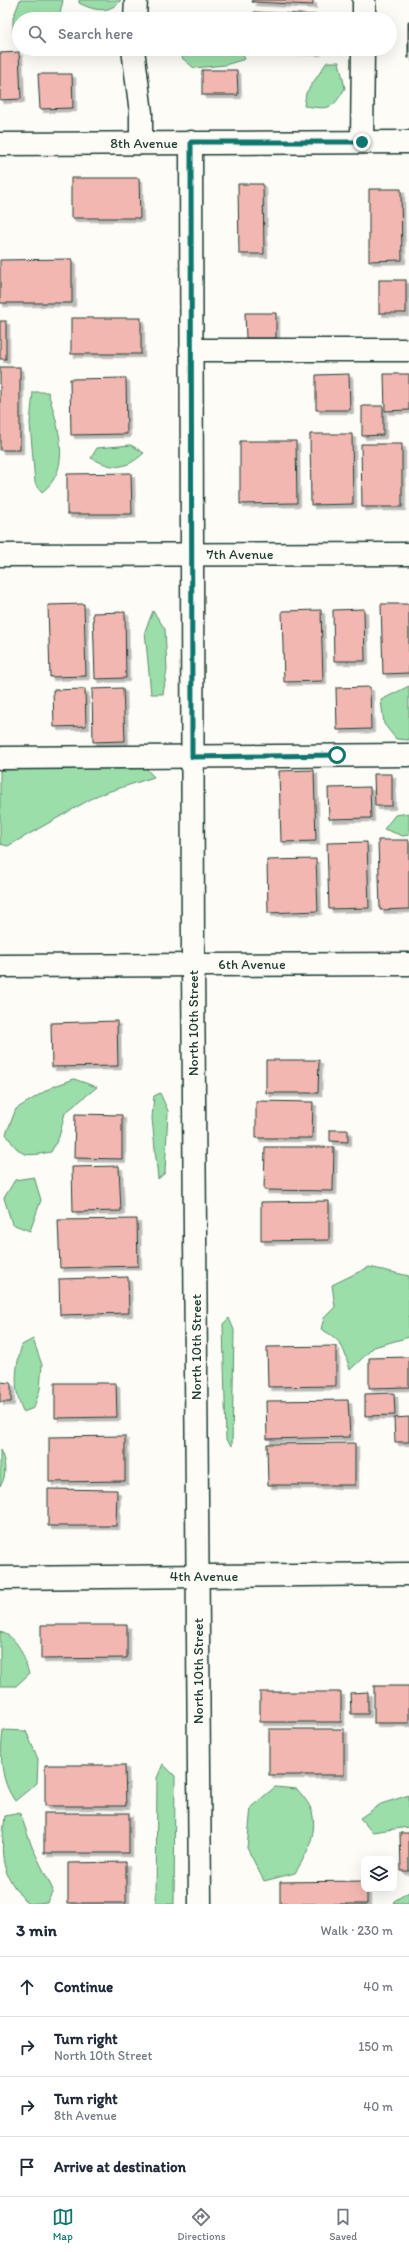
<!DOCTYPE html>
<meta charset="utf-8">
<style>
:root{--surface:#fff;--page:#f6f6f7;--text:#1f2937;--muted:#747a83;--line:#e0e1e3;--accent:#0f766e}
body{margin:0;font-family:Itim,sans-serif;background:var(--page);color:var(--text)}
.controls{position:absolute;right:12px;bottom:12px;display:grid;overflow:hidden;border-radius:8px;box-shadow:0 4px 16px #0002}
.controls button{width:36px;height:36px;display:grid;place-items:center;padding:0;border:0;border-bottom:1px solid var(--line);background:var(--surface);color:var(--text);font:20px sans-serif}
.stop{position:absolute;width:12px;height:12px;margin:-9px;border:3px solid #0f766e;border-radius:50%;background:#fff}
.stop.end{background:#0f766e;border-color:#fff;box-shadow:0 1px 4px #0008}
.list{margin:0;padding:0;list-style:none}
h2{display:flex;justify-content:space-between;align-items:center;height:52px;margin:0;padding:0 16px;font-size:17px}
h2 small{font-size:13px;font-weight:400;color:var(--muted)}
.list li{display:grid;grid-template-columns:26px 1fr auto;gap:12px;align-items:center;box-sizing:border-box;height:60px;padding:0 16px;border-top:1px solid var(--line)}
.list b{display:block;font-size:15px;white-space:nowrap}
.list p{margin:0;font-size:13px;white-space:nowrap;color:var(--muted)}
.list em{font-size:13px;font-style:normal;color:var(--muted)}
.icon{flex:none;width:22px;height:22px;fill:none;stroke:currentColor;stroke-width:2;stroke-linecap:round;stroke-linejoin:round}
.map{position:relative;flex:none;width:409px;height:1904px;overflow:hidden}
.search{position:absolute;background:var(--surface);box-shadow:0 4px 16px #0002;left:12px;right:12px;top:12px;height:44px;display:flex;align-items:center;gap:10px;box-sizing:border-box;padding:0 14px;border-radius:22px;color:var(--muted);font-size:15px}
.sheet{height:292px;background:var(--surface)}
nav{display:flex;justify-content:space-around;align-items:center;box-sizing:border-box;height:56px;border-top:1px solid var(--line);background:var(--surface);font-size:11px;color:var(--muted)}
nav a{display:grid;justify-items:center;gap:2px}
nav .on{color:var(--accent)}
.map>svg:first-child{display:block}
.green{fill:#9bdea9;stroke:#5d8e6e}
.building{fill:#f2b7b0;stroke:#1f3d34;filter:url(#shadow)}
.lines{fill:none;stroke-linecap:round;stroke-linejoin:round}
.minor-casing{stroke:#1f3d34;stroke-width:25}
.minor{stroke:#fdfcf7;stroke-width:22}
.route{stroke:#0f766e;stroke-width:5}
.labels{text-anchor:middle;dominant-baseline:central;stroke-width:3.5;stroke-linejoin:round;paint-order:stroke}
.street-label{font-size:14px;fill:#1f3d34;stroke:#fdfcf7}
</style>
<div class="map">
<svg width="409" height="1904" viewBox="0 0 409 1904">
<defs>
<filter id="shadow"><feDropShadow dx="3.5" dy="3.5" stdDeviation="0" flood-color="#0004"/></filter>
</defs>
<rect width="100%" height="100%" fill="#fdfcf7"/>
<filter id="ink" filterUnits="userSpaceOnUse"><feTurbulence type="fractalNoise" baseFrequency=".025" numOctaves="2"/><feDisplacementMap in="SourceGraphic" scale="8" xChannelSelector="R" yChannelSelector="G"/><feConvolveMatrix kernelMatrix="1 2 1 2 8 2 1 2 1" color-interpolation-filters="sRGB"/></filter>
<g filter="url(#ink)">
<g class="green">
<polygon points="20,0 63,0 59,19 19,19 19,39 13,33 13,18"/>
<path d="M79,0H121C109,14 95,11 79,3Z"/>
<polygon points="186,49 241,49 245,59 225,65 194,68 182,58"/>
<path d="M327,62H339L345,88C332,111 329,109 304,106L306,93Z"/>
<path d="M33,392H48C57,424 74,468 42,492L35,483L30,423Z"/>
<path d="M131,445L144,453C124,471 113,469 91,458L97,448Z"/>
<polygon points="153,611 165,629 167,670 163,694 151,694 145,631"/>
<polygon points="409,686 409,740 396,739 384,724 381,700"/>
<polygon points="143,765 154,777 98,795 8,846 0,844 0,771 9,768"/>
<polygon points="409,813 409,835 403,836 384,829 395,815"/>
<path d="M74,1079L97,1087L65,1113L59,1137L51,1152C24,1157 21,1157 6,1134L16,1109L52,1087Z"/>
<polygon points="160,1093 168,1111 165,1173 158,1179 152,1118 154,1096"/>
<polygon points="34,1177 41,1200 30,1231 12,1224 4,1198 15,1180"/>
<path d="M369,1267L409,1276V1337L374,1347L350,1370C343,1347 343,1341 321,1329L324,1318L335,1307L332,1285Z"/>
<polygon points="229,1318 234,1330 232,1446 226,1440 223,1324"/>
<path d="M33,1339L42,1365L40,1389L34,1408L23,1412C13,1390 15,1368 22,1345Z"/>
<path d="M0,1450C6,1460 7,1478 0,1486Z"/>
<path d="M0,1632C19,1637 24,1657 29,1674L16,1686H0Z"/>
<path d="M3,1730L26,1731L38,1759L37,1783L15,1801C0,1780 0,1755 3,1730Z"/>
<polygon points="163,1764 175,1776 174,1904 156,1904 157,1778"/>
<path d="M275,1787L297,1789C302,1795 310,1804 312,1812C318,1833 306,1856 295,1873L264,1881L247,1848L251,1807Z"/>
<polygon points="409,1795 409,1827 372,1832 360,1818 381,1804"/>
<path d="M20,1813L32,1847L53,1890L47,1902L28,1904C0,1873 0,1858 5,1816Z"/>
<polygon points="409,1892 409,1904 393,1904 394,1901"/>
</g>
<g class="building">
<polygon points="253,0 313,0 313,5 252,2"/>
<polygon points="254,12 319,15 319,19 253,19"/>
<rect x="408" y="22" width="1" height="36"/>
<polygon points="252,49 317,49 317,52"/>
<polygon points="19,52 21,99 0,100 0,53"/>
<polygon points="202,70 237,70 238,95 202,95"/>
<polygon points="38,74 72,74 73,108 40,109"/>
<polygon points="71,178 139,178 140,218 71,218"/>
<polygon points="238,184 263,184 264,254 239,254"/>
<polygon points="369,189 401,189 402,260 369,261"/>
<polygon points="72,259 72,303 0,303 0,260"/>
<rect x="379" y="280" width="27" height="33"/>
<polygon points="245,313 276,313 276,338 246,338"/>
<rect x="71" y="318" width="70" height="36"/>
<rect x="0" y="321" width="6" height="38"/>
<rect x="0" y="367" width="20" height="83"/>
<polygon points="349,374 350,410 316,410 316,375"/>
<polygon points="384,374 409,374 409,410 385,411"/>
<polygon points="126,378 127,434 71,435 70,379"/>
<polygon points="362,406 383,406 383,435 362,436"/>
<polygon points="310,434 352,434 353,504 311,505"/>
<polygon points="240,441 296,441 297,503 240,504"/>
<polygon points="361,444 402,444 402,507 362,507"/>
<polygon points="131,473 132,514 67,514 67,474"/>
<polygon points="84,604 86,676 50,677 48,605"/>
<polygon points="381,604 409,604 409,673 383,674"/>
<polygon points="364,609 365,661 334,661 333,610"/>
<polygon points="321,610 323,681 284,682 282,611"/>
<polygon points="125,612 126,678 95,679 93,613"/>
<polygon points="370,687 371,729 337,730 336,688"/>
<polygon points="123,688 125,741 93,742 92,689"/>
<polygon points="85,689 86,726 54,727 53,690"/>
<polygon points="314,770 316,841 281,842 279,771"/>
<polygon points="374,774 392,774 392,806 375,806"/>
<polygon points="370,787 371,818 329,819 328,788"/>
<polygon points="378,840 409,840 409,909 380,910"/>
<polygon points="367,842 369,908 329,909 327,843"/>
<polygon points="316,859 318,911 268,913 267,860"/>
<polygon points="117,1021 118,1066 52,1067 51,1023"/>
<polygon points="266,1060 319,1060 318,1093 266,1093"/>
<polygon points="256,1101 313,1102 312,1138 256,1138"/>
<polygon points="75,1114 122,1115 122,1159 74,1158"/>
<polygon points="330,1130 348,1130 348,1142 330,1141"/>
<polygon points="265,1147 334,1147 333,1191 264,1190"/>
<polygon points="119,1166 121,1211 73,1212 72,1167"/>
<polygon points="329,1201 329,1240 261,1241 261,1202"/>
<polygon points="137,1219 138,1266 60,1268 58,1220"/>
<polygon points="128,1277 129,1313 60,1315 59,1279"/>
<polygon points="336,1346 336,1386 268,1387 267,1347"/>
<polygon points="409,1357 409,1387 369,1388 369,1358"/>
<polygon points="0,1382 11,1383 11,1402 0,1402"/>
<polygon points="55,1383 116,1383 117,1417 55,1418"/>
<polygon points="394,1393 395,1415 365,1416 365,1394"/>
<polygon points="348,1400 350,1437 267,1439 266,1401"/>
<polygon points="409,1417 409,1442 395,1442 394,1418"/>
<polygon points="125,1436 125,1481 49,1482 49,1437"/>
<polygon points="355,1443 355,1485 268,1485 267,1444"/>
<polygon points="48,1489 117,1490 116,1526 48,1526"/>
<polygon points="41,1625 127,1625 127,1658 41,1659"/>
<rect x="374" y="1686" width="35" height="37"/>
<rect x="260" y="1692" width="81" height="30"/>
<polygon points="368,1692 368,1714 351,1714 350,1693"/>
<rect x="269" y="1729" width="75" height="46"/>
<polygon points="45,1765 125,1765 126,1806 45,1806"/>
<rect x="44" y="1813" width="85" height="40"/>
<polygon points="400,1833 409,1833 409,1871 401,1871"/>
<polygon points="126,1862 126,1903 68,1903 68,1863"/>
<polygon points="364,1881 364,1889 367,1889 367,1904 280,1904 280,1882"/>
</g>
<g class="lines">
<g class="minor-casing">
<g id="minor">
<polyline points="135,19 136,0"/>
<polyline points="364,19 364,0"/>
<polyline points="133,49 141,113 141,143"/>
<polyline points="191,142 193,965 200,1904"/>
<polyline points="362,142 363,49"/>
<polyline points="0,144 409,142"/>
<polyline points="191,350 409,350"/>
<polyline points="0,555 409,554"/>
<polyline points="0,758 409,755"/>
<polyline points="0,966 409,964"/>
<polyline points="0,1578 409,1574"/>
</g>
</g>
<use href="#minor" class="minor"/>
</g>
</g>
<g class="lines" filter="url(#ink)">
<polyline class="route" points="337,755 192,757 191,142 362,142"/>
</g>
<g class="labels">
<g class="street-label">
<text x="144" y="143">8th Avenue</text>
<text x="240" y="554">7th Avenue</text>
<text x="252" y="964">6th Avenue</text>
<text transform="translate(193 1023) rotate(-90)">North 10th Street</text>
<text transform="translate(196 1347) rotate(-90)">North 10th Street</text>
<text x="204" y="1576">4th Avenue</text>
<text transform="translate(198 1671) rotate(-90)">North 10th Street</text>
</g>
</g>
</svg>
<div class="controls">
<button><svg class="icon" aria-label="layers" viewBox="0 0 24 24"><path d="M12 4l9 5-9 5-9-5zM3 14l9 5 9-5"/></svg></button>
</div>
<div class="stop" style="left:337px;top:755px"></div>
<div class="stop end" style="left:362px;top:142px"></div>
<div class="search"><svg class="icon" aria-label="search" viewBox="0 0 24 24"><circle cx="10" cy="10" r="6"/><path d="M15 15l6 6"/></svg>Search here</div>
</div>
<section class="sheet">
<h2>3 min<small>Walk · 230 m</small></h2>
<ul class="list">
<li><svg class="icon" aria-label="ahead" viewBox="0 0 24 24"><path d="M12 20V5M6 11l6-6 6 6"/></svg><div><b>Continue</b></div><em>40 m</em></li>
<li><svg class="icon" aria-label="right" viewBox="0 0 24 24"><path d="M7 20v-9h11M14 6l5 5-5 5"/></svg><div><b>Turn right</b><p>North 10th Street</p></div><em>150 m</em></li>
<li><svg class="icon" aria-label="right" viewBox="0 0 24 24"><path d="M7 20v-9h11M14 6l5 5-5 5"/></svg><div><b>Turn right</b><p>8th Avenue</p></div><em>40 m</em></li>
<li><svg class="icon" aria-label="arrive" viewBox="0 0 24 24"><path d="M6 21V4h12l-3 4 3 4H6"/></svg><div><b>Arrive at destination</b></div></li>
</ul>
</section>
<nav>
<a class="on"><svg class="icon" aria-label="map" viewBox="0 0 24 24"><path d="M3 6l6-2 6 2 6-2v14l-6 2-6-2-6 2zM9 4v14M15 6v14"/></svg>Map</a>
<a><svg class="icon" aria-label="directions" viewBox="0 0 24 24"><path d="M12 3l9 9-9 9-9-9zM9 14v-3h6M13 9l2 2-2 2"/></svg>Directions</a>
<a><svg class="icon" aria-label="saved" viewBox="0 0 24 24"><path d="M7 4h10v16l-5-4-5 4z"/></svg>Saved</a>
</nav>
